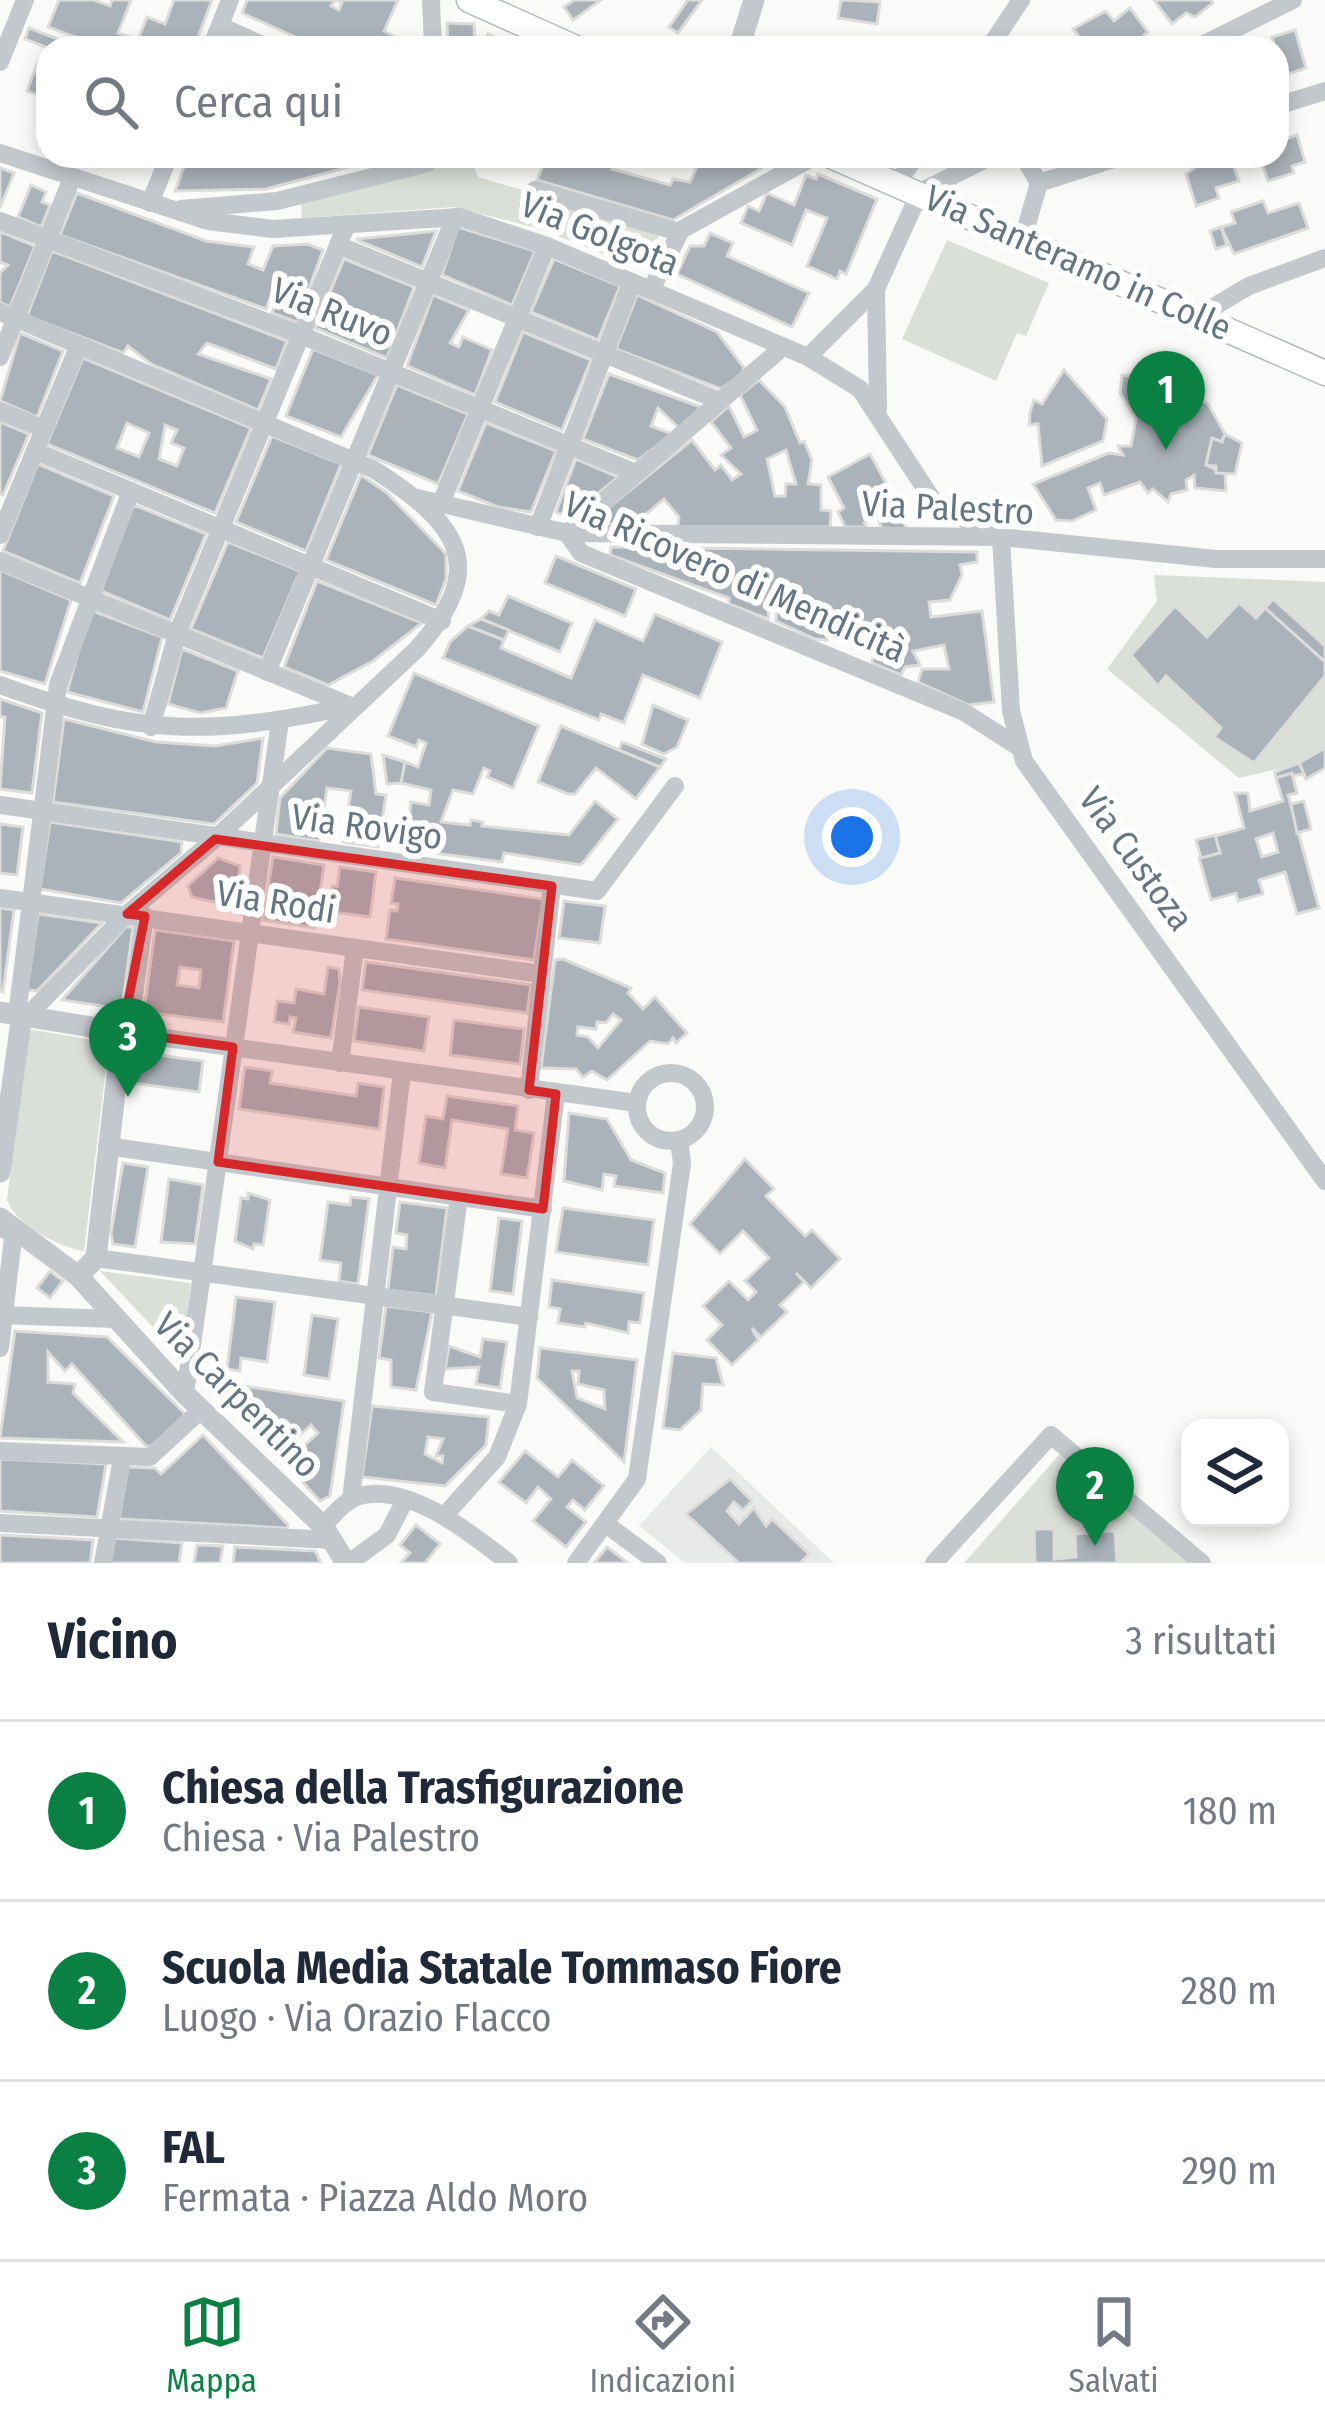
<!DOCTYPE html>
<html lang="it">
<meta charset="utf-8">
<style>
:root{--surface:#fff;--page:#f2f2f3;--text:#1f2937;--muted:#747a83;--line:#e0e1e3;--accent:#0b8043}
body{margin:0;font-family:"Fira Sans Condensed",sans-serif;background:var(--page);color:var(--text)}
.controls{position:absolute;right:36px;bottom:36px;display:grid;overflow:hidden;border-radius:24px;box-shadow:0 6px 18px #0003}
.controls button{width:108px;height:108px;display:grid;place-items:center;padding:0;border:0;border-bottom:3px solid var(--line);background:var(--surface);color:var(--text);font:60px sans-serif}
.you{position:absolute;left:852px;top:837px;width:42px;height:42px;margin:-30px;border:9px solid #fff;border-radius:50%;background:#1a73e8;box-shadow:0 0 0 18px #1a73e833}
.badge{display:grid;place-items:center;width:78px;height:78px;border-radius:50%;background:var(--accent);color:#fff;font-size:39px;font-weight:700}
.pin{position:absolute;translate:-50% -99px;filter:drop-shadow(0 3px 6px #0008)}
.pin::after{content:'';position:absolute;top:63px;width:42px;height:36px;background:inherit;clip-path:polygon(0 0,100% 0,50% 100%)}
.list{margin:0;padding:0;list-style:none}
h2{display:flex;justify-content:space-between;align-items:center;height:156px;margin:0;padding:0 48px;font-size:51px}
h2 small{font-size:39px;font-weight:400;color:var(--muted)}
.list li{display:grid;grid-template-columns:78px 1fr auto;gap:36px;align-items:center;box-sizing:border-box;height:180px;padding:0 48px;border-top:3px solid var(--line)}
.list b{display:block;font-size:45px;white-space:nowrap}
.list p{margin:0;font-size:39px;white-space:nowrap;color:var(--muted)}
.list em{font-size:39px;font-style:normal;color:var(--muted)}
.icon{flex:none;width:66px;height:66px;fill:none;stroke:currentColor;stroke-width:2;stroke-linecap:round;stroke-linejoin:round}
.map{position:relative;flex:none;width:1325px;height:1563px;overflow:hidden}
.search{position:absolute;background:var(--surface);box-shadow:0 6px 18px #0003;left:36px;right:36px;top:36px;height:132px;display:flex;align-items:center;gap:30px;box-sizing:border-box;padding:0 42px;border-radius:36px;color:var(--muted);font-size:45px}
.sheet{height:696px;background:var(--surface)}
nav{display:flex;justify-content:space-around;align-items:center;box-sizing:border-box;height:168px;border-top:3px solid var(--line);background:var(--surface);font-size:33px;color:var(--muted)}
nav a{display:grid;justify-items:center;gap:6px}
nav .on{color:var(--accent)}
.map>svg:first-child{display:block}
.built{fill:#e8e9e9}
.green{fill:#dadfd7}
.building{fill:#aab3b9;stroke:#dcdcda;stroke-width:3;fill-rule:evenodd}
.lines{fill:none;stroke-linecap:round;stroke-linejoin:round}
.secondary-casing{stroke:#b3babf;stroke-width:27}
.minor{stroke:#c3c8cc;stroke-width:18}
.tertiary{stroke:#c3c8cc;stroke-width:21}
.secondary{stroke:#fff;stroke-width:24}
.marked{fill:#d62828;fill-opacity:0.2;stroke:#d62828;stroke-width:9;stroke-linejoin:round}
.labels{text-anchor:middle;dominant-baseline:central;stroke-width:12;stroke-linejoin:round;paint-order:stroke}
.street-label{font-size:36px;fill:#657683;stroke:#fff}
</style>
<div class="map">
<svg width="1325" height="1563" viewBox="0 0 1325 1563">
<rect width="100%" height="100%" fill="#fafaf8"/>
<polygon class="built" points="711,1447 834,1563 685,1563 639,1526"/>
<g class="green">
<polygon points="451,156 469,156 478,177 661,231 646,265 638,268 540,229 454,207 302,218 301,203 430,171 447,164"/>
<polygon points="947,240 1049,283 1026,336 1017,333 996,381 902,339"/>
<polygon points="1154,575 1325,582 1325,747 1290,766 1239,778 1107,669 1157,601"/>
<path d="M28,1029L109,1043L84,1251C60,1248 15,1224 7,1200Z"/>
<polygon points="100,1271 191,1283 182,1358"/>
<polygon points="1065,1448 1196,1563 964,1563"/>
</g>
<g class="building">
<polygon points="59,0 94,0 110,6 112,0 131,0 118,33 138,40 147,17 165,24 174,0 212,0 194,48 133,48 116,40 113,48 84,48 78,38 48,27"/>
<polygon points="247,0 335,0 331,6 339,10 342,3 337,0 398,0 384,31 416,48 320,48 242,13"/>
<polygon points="575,0 601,0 573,20 564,7"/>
<polygon points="688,0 702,0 678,33 669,27"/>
<polygon points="841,0 880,2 877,24 838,18"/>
<polygon points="1154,0 1211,0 1213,3 1195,17 1186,13 1172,24"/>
<polygon points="1130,8 1148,32 1131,46 1088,48 1073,29 1106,11 1114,21"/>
<polygon points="447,23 474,24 475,43 484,46 488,34 518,48 448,48"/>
<polygon points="29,28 76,46 85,45 48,48 25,39"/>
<polygon points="1295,30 1306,68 1277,78 1277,48 1261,48 1274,44 1272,37"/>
<polygon points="38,62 48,66 48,99 27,91"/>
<polygon points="1297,135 1305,162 1292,166 1294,173 1268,181 1260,158 1277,156 1277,142"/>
<polygon points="188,156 227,156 215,157 216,165 230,165 229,156 390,156 266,189 175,191"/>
<polygon points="554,156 618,156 612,169 670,185 673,179 690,182 699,162 675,156 766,156 762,168 673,220 537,180 545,160"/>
<polygon points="1211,156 1230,156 1239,181 1216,188 1219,198 1196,206 1186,174"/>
<polygon points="0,168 14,173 0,208"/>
<polygon points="818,174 877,199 846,274 840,271 837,279 807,266 827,218 806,210 792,245 741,223 748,206 759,211 767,193 794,205 806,175 816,179"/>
<polygon points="31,185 46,192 42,202 50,205 41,227 18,217"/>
<polygon points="77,193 206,241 254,247 248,264 263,270 273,246 307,244 323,250 297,322 272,313 280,292 273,290 266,309 60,235"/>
<polygon points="1263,201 1268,213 1299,203 1308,228 1234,254 1221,227 1235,223 1231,212"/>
<polygon points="525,205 543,209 539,224 522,221"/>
<polygon points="458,227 535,251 512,305 442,275"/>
<polygon points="1221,227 1227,245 1216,249 1210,231"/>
<polygon points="436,231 422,267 357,240 357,239"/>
<polygon points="0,232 35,246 10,307 0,302 0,273 8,265 0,262"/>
<polygon points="710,233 733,243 727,256 809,293 792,327 677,274 690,246 704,246"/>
<polygon points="625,237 642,238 642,255 624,254"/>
<polygon points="52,251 287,341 276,369 207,343 198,354 271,379 258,410 151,364 128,346 123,353 27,316"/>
<polygon points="344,259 414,287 387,358 315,328"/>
<polygon points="554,259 620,286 598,340 531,312"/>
<polygon points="433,295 469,310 450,343 459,347 463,337 492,350 475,395 407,366"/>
<polygon points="637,295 717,332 744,368 742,374 721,389 616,349"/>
<polygon points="523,332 591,360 562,430 495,402"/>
<polygon points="20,333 63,351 37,417 0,401"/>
<polygon points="313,349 378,375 341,437 286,416"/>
<path d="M83,358L251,428L215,513L47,444ZM127,423L149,433L139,457L117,448ZM165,425L177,430L171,443L184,448L177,466L159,459Z"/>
<polygon points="1064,370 1107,419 1103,441 1042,466 1038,424 1029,425 1030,412 1034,400 1042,404"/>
<polygon points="609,374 701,407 680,429 658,408 651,426 672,434 638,460 583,439"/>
<polygon points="1122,375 1172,380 1208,404 1225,434 1222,442 1212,438 1206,465 1225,474 1226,491 1195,488 1194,475 1186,480 1187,490 1171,494 1168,502 1153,489 1148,493 1140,482 1104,495 1100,483 1088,488 1096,510 1072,521 1056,520 1033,484 1109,453 1123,455 1118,446 1131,446 1136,419 1120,393"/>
<path d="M759,380L785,407L800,443L804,441L812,460L808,484L821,485V510L831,511L830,527H678L679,517L664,499L634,524H601L597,517L692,440L715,470L721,465L732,480L741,474L721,455L731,448L711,422L729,406L744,437L757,430L740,395ZM786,450L796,484H786L785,496H775L767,459Z"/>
<polygon points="397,385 468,414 438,484 368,455"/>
<polygon points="0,422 29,434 3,495 0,494"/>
<polygon points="486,423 556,451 531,512 498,507 458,491"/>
<polygon points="1225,434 1242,443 1235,474 1216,473 1216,466 1206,465 1212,438 1222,442"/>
<polygon points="272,436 341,464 306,551 236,522"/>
<polygon points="870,454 887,485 883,486 907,529 882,528 876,516 864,523 867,527 845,527 838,512 844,508 828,477"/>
<polygon points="576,459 618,477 569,517 556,512"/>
<polygon points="38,464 114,496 80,583 3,551"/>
<polygon points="361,475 387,493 446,554 446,579 436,605 326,560"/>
<polygon points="134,505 206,534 170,620 99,590"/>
<polygon points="228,542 300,571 263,658 191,629"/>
<polygon points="611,547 977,552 977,562 960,565 962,575 950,600 929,602 931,617 982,611 994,702 969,705 918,682 922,669 949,669 944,645 913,651 920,665 905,667 901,675 872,663 878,631 860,630 859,649 854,649 855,637 835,636 837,617 829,616 827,640 815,639 776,621 779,593 770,593 768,619 729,604 729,598 610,555"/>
<polygon points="556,556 636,589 625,616 545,583"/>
<polygon points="0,570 71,600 45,684 0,671"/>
<polygon points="317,581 422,623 373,661 328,685 284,667"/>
<polygon points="508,596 572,623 560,652 481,619 489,611 499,615"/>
<polygon points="1273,599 1325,646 1325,662 1265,608"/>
<polygon points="1239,603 1256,618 1265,608 1325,662 1325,676 1254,763 1214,737 1221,728 1166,676 1158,686 1131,655 1175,606 1207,637"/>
<polygon points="90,610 162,637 143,712 67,692"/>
<polygon points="655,614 722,642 700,698 643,675 624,723 601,714 599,720 443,658 450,642 468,626 504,640 501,648 571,678 595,620 643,641"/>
<polygon points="481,619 509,630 504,640 468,626"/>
<polygon points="182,649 238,671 226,708 200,713 168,704"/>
<polygon points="414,673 539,726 513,788 487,777 490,771 484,768 473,794 453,790 441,822 470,825 471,820 483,822 482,826 569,835 595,801 618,819 581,865 504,853 502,862 427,852 417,846 418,839 407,837 411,802 429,805 431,790 401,783 401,771 405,762 418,767 426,743 419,740 416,747 388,736"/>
<polygon points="0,699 42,713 32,793 0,789 5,717 0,717"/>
<polygon points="653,705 688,720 677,747 664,754 642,744"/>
<polygon points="64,719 156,742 215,746 263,738 257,783 214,824 53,802"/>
<polygon points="561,726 619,750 660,767 636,799 596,768 575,794 568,794 538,782"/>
<polygon points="622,742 666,759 660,767 619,750"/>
<polygon points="327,748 371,754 376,794 386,795 378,847 343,842 351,791 327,788 319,841 276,834 280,798"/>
<polygon points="1325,748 1325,768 1306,779 1299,763"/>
<polygon points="383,755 405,762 401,783 387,784"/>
<polygon points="1299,763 1304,774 1276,778 1275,772"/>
<path d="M1292,773L1297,793L1288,795L1319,908L1297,914L1285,872L1259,880L1263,894L1238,901L1236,893L1211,900L1199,858L1220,853L1215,836L1244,828L1235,793H1248L1250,811L1283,801L1276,778ZM1273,833L1278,852L1262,857L1256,839Z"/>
<polygon points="1304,801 1311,829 1297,833 1291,804"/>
<polygon points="50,822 182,842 181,853 121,903 40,889"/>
<polygon points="0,824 23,827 17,875 0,873"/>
<polygon points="1215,835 1220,853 1201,858 1196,840"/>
<polygon points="273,857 324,865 315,928 263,920"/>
<polygon points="218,858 240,866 238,889 214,902 192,897 188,886"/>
<polygon points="340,867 376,872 370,917 333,912 332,886 337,886"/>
<polygon points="395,878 543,899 534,960 386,939 390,910 397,911 398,904 391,903"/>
<polygon points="564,901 605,906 600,943 559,938"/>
<polygon points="0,908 14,910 3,992 0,991"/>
<polygon points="38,914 102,923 37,991 27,990"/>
<polygon points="126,927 133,927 122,1009 62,1000"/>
<path d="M155,930L234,941L223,1022L144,1012ZM180,967L201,970L199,988L177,985Z"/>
<path d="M563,959L631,988L628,993L643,1009L655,997L687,1033L676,1043L673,1038L668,1044L650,1041L607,1080L592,1071L583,1077L576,1069L541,1068L555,960ZM613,1014L621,1020L598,1048L588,1037L577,1035L578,1027L596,1029L597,1022L606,1023Z"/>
<polygon points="366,962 531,985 527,1013 362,990"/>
<polygon points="328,967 339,969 340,983 331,1038 293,1032 296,1018 290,1017 289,1024 274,1022 277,1001 294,1003 296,989 324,994"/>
<polygon points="359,1007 429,1017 424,1051 354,1041"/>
<polygon points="454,1020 524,1029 520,1064 450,1055"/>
<polygon points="136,1052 203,1061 199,1092 132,1083"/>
<polygon points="245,1067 272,1071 270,1083 356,1096 358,1083 384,1087 379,1129 239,1109"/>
<polygon points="447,1096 518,1106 515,1130 534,1133 527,1178 501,1174 508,1129 452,1120 445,1168 419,1163 426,1116 443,1119"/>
<polygon points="569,1113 607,1119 631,1160 665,1173 663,1193 614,1186 616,1176 604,1174 602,1190 564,1181"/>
<polygon points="745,1159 774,1189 766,1196 805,1236 812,1230 840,1259 811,1288 796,1273 804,1282 780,1305 787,1312 761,1337 752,1328 758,1340 732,1365 707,1340 722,1325 703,1306 729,1281 748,1300 756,1292 745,1281 769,1258 743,1231 720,1254 690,1224"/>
<polygon points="123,1163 148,1167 135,1247 113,1244 111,1233"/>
<polygon points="169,1179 203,1185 195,1244 161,1242"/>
<polygon points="248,1193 270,1200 263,1245 254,1244 253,1249 235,1241 241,1198 248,1199"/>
<polygon points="351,1197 369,1199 358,1284 339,1281 341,1263 320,1260 328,1202 350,1205"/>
<polygon points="400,1202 447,1208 436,1296 388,1290 393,1247 406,1249 407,1235 396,1233"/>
<polygon points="563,1208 654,1220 648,1265 556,1252"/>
<polygon points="499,1218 522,1221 513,1294 490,1291"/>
<polygon points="50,1271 63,1281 50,1298 37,1288"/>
<polygon points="552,1280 644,1293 640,1323 629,1322 628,1333 586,1323 585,1327 558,1323 560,1309 549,1307"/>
<polygon points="236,1297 275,1302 267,1362 241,1358 240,1371 227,1369"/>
<polygon points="386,1306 432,1312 416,1390 391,1387 391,1360 379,1358"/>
<polygon points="312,1315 338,1319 329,1379 304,1375"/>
<polygon points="15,1331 107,1337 185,1414 154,1446 146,1446 72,1364 65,1371 48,1352 48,1382 75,1384 73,1393 123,1442 0,1438"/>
<polygon points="483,1339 507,1342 500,1388 476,1384 479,1367 445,1369 449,1346 480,1357"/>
<path d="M540,1348L637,1360L624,1462L537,1378ZM572,1371H579L578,1384L604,1390L605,1409L577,1398Z"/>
<polygon points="673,1353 716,1358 723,1385 703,1384 701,1410 680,1430 663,1428"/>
<path d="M210,1381L344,1401L330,1496L320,1501ZM311,1425L318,1433L296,1453L289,1445Z"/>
<path d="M372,1406L489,1417L486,1445L445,1486L362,1477ZM428,1437L443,1439L436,1456H443L442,1463L425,1454Z"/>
<polygon points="203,1435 288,1525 287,1528 119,1519 128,1467 155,1468 161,1474"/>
<polygon points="525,1451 558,1477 572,1460 604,1486 585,1510 573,1500 567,1507 586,1522 566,1547 533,1521 551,1499 538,1487 526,1503 499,1482"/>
<polygon points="0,1459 106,1464 97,1517 0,1511"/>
<polygon points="730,1479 752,1501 743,1510 734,1502 727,1511 739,1524 754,1508 766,1526 772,1519 809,1554 800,1563 739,1563 686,1514"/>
<polygon points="416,1525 440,1544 425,1563 401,1563 410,1553 400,1545"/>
<polygon points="1034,1529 1054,1529 1054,1559 1076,1557 1075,1534 1115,1531 1117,1563 1035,1563"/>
<polygon points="0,1535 93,1540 90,1563 0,1563"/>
<polygon points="114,1538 182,1543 179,1563 110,1563"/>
<polygon points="197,1545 223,1546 220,1563 194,1563"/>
<polygon points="235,1547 315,1551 321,1563 233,1563"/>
<polygon points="607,1547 628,1563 594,1563"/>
</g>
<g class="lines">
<g class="secondary-casing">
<g id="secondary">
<polyline points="469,0 576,48"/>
<polyline points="831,156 1325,373"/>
</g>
</g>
<g class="minor">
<polyline points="431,0 433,48"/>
<polyline points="220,26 269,48"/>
<polyline points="211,48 230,0"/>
<polyline points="989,48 1021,0"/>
<polyline points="1196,48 1293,0"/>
<polyline points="0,62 25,0"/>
<polyline points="1277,106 1325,91"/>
<polyline points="0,153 208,221 273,229 460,217 547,246 808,357 860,389 936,505 1001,537"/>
<polyline points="897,183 916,156"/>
<polyline points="1039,183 1123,156"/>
<polyline points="535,190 679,232"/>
<polyline points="150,203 169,156"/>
<polyline points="181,209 277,201 428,163 434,156"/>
<polyline points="0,221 301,335 636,473"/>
<polyline points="1023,238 1039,183 1023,156"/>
<polyline points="338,245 720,401"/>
<polyline points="651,290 681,230 815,156"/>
<path d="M0,312L373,469C458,523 491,565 417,649L215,839L127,914L27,1016"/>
<polyline points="1198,316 1249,286 1325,258"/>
<polyline points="0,357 72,178"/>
<polyline points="808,357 876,289"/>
<polyline points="878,409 876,289 920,192 992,156"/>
<polyline points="0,411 44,429"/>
<polyline points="35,451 442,621"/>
<polyline points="417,498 567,533 1001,537 1216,559 1325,559"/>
<polyline points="441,503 547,246"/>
<polyline points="538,527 632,282"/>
<polyline points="567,533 581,553 964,712 1017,746"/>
<polyline points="567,533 783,347"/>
<polyline points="0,535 79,345"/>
<polyline points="1001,537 1011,711 1024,761 1325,1181"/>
<polyline points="0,561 351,706"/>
<polyline points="267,672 455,217"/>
<path d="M0,685C140,736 206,737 351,706"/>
<polyline points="151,727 177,634 347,224"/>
<polyline points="0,805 597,891 675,786"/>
<polyline points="0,898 541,974"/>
<polyline points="145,916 132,1009 122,1032 637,1103"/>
<polyline points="17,1015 58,685 131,491"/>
<polyline points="340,1063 355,948"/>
<circle cx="671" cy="1107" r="34"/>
<polyline points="529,1090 552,886"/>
<polyline points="107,1146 543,1209"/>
<polyline points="459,1197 433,1392 518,1404"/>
<polyline points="96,1258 529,1317"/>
<polyline points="0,1315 115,1319"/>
<polyline points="0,1348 14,1230 5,1230"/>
<polyline points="185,1394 280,721"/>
<polyline points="0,1451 150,1457 201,1410"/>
<polyline points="351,1499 402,1072"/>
<polyline points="445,1515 497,1457 518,1404 556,1094"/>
<polyline points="0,1523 333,1540"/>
<polyline points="606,1524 658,1563"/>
<path d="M323,1526C334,1515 344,1501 359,1496C409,1482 473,1535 509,1563"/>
<polyline points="103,1563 122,1458"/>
<polyline points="349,1563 387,1535 404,1502"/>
<polyline points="576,1563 637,1479 682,1163 679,1140"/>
<polyline points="934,1563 1051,1435 1202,1563"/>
</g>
<g class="tertiary">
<polyline points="739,48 754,0"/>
<polyline points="0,1012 122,1032 96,1258 78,1276"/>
<polyline points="0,1172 22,1015"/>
<polyline points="0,1218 78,1276 185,1394 323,1526 346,1563"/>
</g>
<use href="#secondary" class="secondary"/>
</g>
<path class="marked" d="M215,839L552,886L529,1090L556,1094L543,1209L218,1162L233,1047L122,1032L145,916L127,914Z"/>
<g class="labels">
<g class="street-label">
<text transform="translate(600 234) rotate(22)">Via Golgota</text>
<text transform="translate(1078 263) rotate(24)">Via Santeramo in Colle</text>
<text transform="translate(332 312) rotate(22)">Via Ruvo</text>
<text transform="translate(948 508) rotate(3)">Via Palestro</text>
<text transform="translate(735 577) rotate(24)">Via Ricovero di Mendicità</text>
<text transform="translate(367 827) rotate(8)">Via Rovigo</text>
<text transform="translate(1136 859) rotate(54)">Via Custoza</text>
<text transform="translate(276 902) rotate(9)">Via Rodi</text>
<text transform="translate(237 1395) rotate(45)">Via Carpentino</text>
</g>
</g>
</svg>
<div class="controls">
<button><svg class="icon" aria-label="layers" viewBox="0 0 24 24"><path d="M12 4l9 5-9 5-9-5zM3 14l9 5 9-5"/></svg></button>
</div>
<div class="you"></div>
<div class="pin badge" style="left:1166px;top:450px">1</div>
<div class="pin badge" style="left:1095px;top:1546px">2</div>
<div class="pin badge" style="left:128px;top:1097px">3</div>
<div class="search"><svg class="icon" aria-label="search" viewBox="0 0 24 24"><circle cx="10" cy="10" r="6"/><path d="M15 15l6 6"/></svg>Cerca qui</div>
</div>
<section class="sheet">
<h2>Vicino<small>3 risultati</small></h2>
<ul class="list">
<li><span class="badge">1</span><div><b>Chiesa della Trasfigurazione</b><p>Chiesa · Via Palestro</p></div><em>180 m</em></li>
<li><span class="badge">2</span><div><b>Scuola Media Statale Tommaso Fiore</b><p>Luogo · Via Orazio Flacco</p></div><em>280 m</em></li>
<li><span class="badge">3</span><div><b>FAL</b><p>Fermata · Piazza Aldo Moro</p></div><em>290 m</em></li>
</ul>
</section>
<nav>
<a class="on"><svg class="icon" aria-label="map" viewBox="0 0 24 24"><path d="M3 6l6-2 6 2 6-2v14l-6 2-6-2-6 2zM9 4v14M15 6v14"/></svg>Mappa</a>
<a><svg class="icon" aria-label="directions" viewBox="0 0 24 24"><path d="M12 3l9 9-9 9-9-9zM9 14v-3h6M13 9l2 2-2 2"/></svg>Indicazioni</a>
<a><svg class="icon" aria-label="saved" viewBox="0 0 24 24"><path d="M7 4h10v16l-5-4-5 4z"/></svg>Salvati</a>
</nav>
